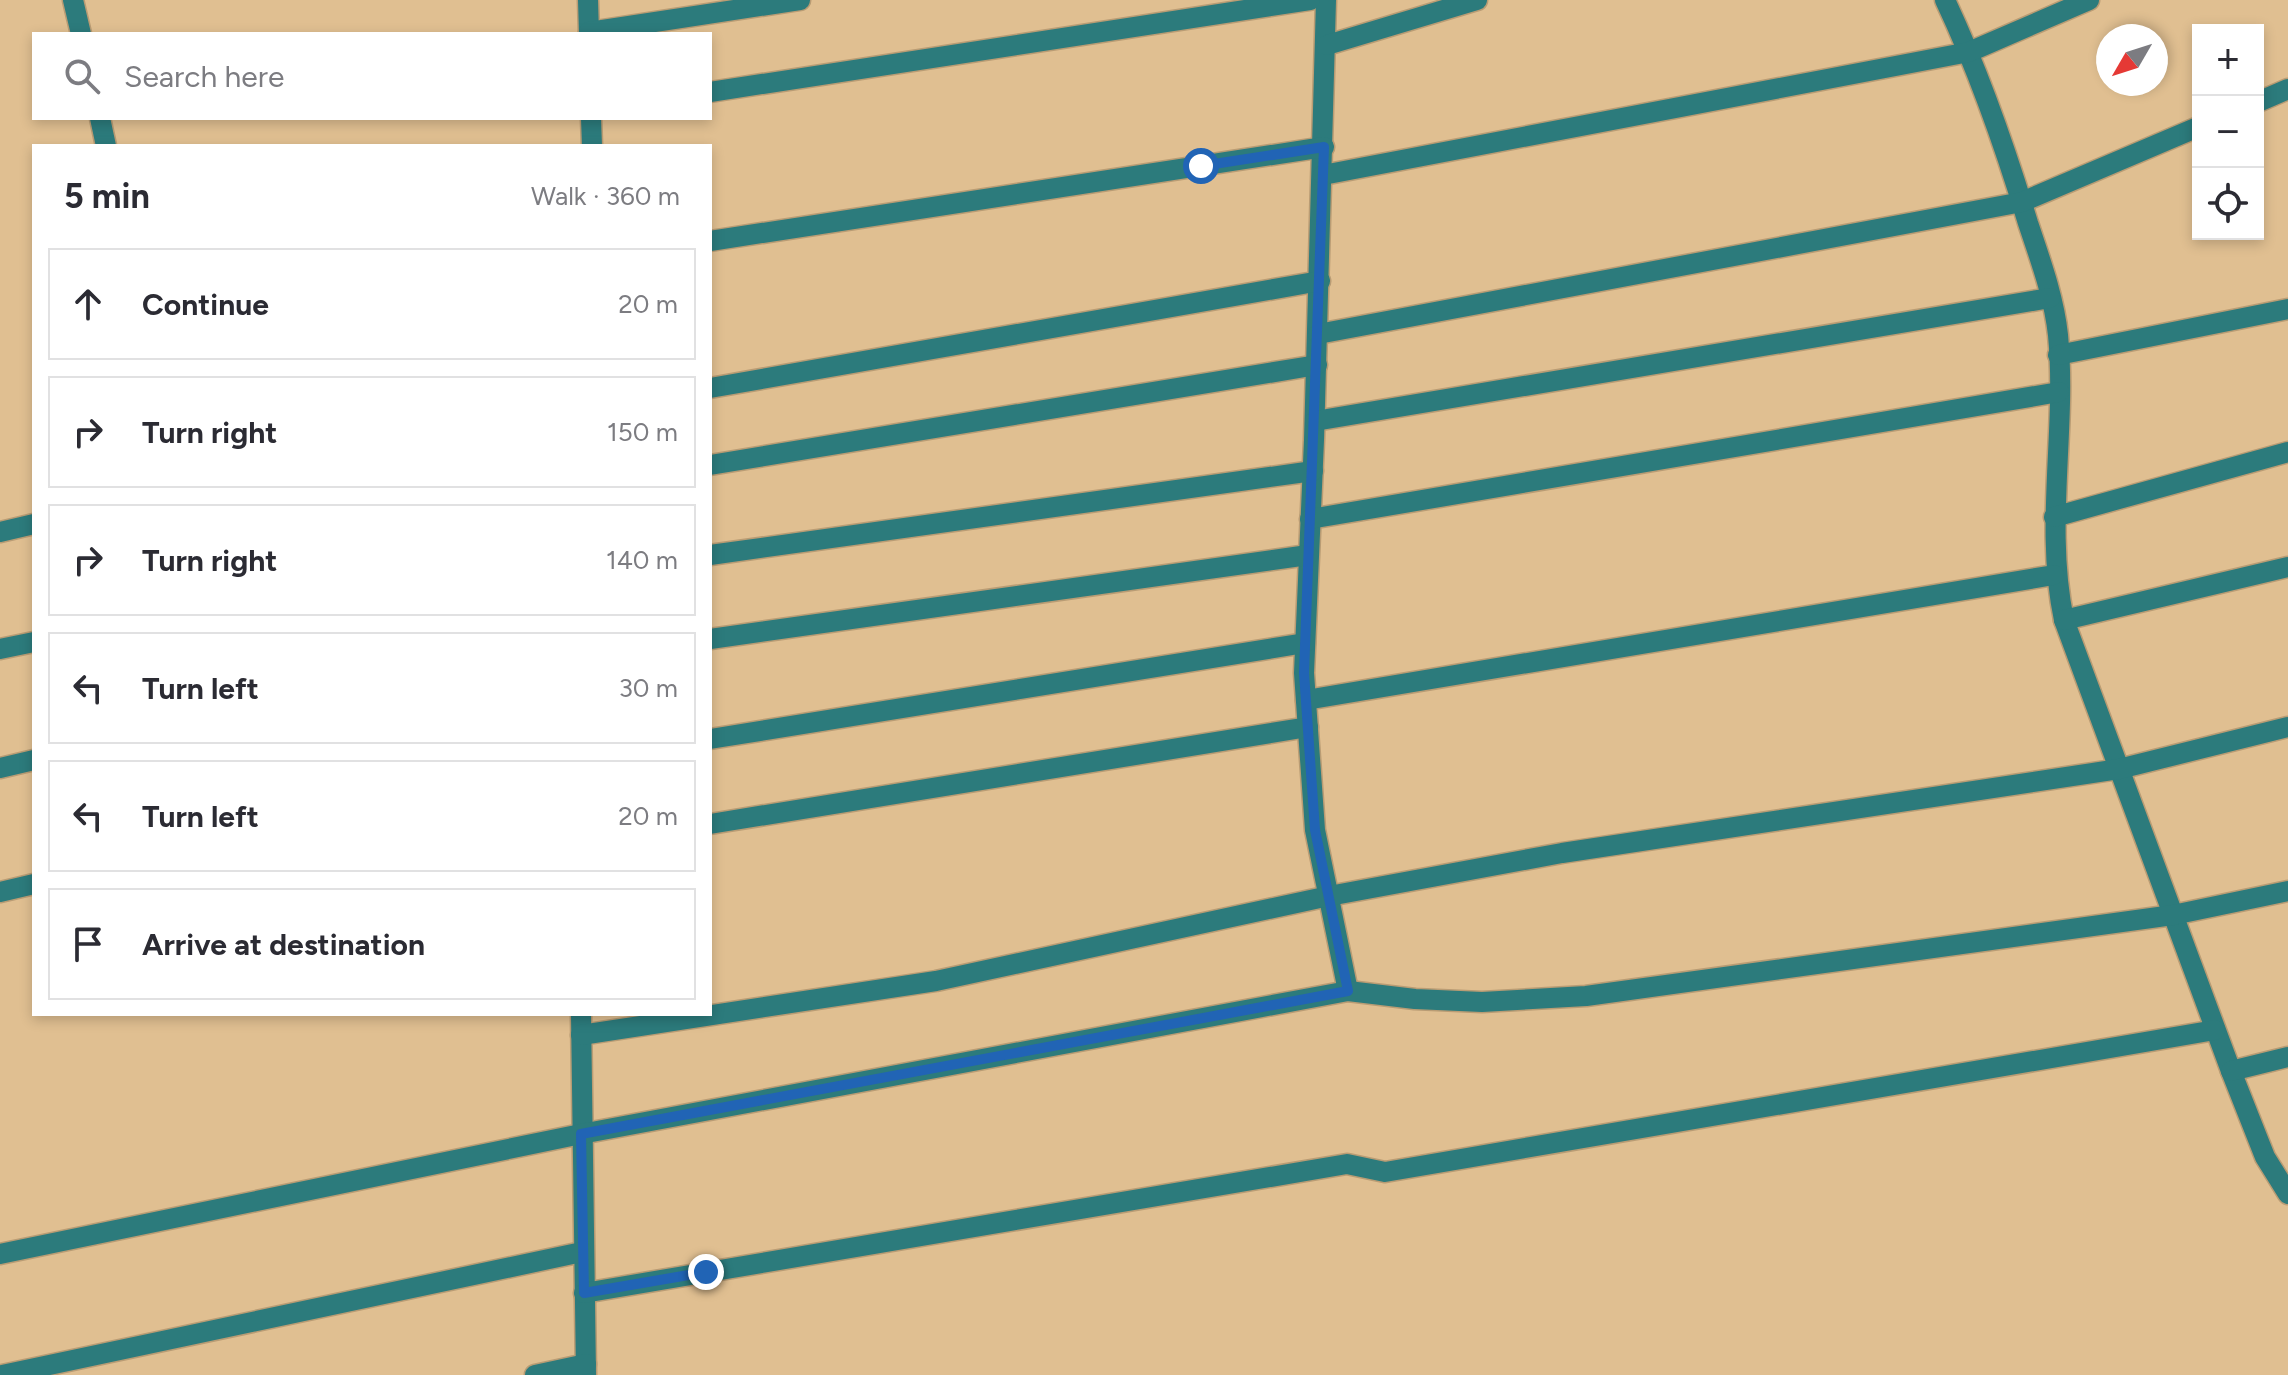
<!DOCTYPE html>
<meta charset="utf-8">
<style>
:root{--surface:#fff;--page:#f7f7f7;--text:#2b2b33;--muted:#7c7c81;--line:#e1e1e2}
body{margin:0;font-family:Figtree,sans-serif;background:var(--page);color:var(--text)}
.controls{position:absolute;right:24px;top:24px;display:grid;overflow:hidden;border-radius:0px;box-shadow:0 4px 12px #0003}
.controls button{width:72px;height:72px;display:grid;place-items:center;padding:0;border:0;border-bottom:2px solid var(--line);background:var(--surface);color:var(--text);font:40px sans-serif}
.compass{position:absolute;left:2096px;top:24px;width:72px;height:72px;border-radius:50%;background:var(--surface);box-shadow:0 4px 12px #0003;rotate:231deg}
.stop{position:absolute;width:24px;height:24px;margin:-18px;border:6px solid #2164b5;border-radius:50%;background:#fff}
.stop.end{background:#2164b5;border-color:#fff;box-shadow:0 2px 8px #0008}
.list{margin:0;padding:0;list-style:none}
h2{display:flex;justify-content:space-between;align-items:center;height:104px;margin:0;padding:0 32px;font-size:34px}
h2 small{font-size:26px;font-weight:400;color:var(--muted)}
.list li{display:grid;grid-template-columns:52px 1fr auto;gap:24px;align-items:center;box-sizing:border-box;height:112px;margin:0 16px 16px;padding:0 16px;border:2px solid var(--line);border-radius:0px}
.list b{display:block;font-size:30px;white-space:nowrap}
.list em{font-size:26px;font-style:normal;color:var(--muted)}
.icon{flex:none;width:44px;height:44px;fill:none;stroke:currentColor;stroke-width:2;stroke-linecap:round;stroke-linejoin:round}
.map{position:relative;flex:none;width:2288px;height:1375px;overflow:hidden}
.search{position:absolute;background:var(--surface);box-shadow:0 4px 12px #0003;left:32px;top:32px;width:680px;height:88px;display:flex;align-items:center;gap:20px;box-sizing:border-box;padding:0 28px;border-radius:0px;color:var(--muted);font-size:30px}
.panel{position:absolute;background:var(--surface);box-shadow:0 4px 12px #0003;left:32px;top:144px;width:680px;height:872px;border-radius:0px}
.map>svg:first-child{display:block}
.lines{fill:none;stroke-linecap:round;stroke-linejoin:round}
.minor-casing{stroke:#b99c74;stroke-width:23}
.minor{stroke:#2c7b7c;stroke-width:20}
.route{stroke:#2164b5;stroke-width:10}
</style>
<div class="map">
<svg width="2288" height="1375" viewBox="0 0 2288 1375">
<rect width="100%" height="100%" fill="#e0bf91"/>
<g class="lines">
<g class="minor-casing">
<g id="minor">
<polyline points="73,0 81,34"/>
<polyline points="588,0 589,34"/>
<polyline points="1326,0 1314,440 1304,673 1315,830 1348,991"/>
<path d="M1945,0C1979,72 2005,147 2028,223C2040,259 2054,297 2058,335C2067,430 2044,525 2064,620L2231,1071L2265,1157L2288,1194"/>
<polyline points="589,32 800,0"/>
<polyline points="1327,45 1477,0"/>
<polyline points="710,92 1310,0"/>
<polyline points="2258,102 2288,89"/>
<polyline points="100,118 106,146"/>
<polyline points="591,118 592,146"/>
<polyline points="1323,175 1969,52 2089,0"/>
<polyline points="710,241 1324,147"/>
<polyline points="1318,334 2022,202 2198,127"/>
<polyline points="2058,355 2288,309"/>
<polyline points="710,388 1320,281"/>
<polyline points="1315,421 2050,298"/>
<polyline points="710,465 1317,365"/>
<polyline points="2054,517 2288,452"/>
<polyline points="1310,519 2059,392"/>
<polyline points="0,532 34,524"/>
<polyline points="710,555 1313,471"/>
<polyline points="2064,620 2288,567"/>
<polyline points="710,639 1308,555"/>
<polyline points="0,649 34,642"/>
<polyline points="1306,700 2054,575"/>
<polyline points="710,739 1305,643"/>
<polyline points="0,768 34,760"/>
<polyline points="710,824 1308,727"/>
<polyline points="0,892 34,884"/>
<polyline points="581,1014 586,1375"/>
<polyline points="581,1035 936,981 1329,896 1562,853 2119,769 2288,727"/>
<polyline points="2231,1071 2288,1057"/>
<polyline points="0,1254 581,1134 1348,991 1415,999 1482,1002 1586,996 2173,915 2288,891"/>
<polyline points="584,1293 1347,1164 1385,1172 2215,1030"/>
<polyline points="2,1375 582,1252"/>
<polyline points="535,1375 586,1364"/>
</g>
</g>
<use href="#minor" class="minor"/>
</g>
<g class="lines">
<polyline class="route" points="706,1272 584,1293 581,1134 1348,991 1315,830 1304,673 1324,147 1201,166"/>
</g>
</svg>
<div class="controls">
<button>+</button>
<button>−</button>
<button><svg class="icon" aria-label="locate" viewBox="0 0 24 24"><circle cx="12" cy="12" r="6"/><path d="M12 2v4M12 18v4M2 12h4M18 12h4"/></svg></button>
</div>
<svg class="compass" viewBox="-18 -18 36 36"><path d="M0-13l5 13h-10z" fill="#e53935"/><path d="M0 13l5-13h-10z" fill="#7c7c81"/></svg>
<div class="stop" style="left:1201px;top:166px"></div>
<div class="stop end" style="left:706px;top:1272px"></div>
<div class="search"><svg class="icon" aria-label="search" viewBox="0 0 24 24"><circle cx="10" cy="10" r="6"/><path d="M15 15l6 6"/></svg>Search here</div>
<section class="panel">
<h2>5 min<small>Walk · 360 m</small></h2>
<ul class="list">
<li><svg class="icon" aria-label="ahead" viewBox="0 0 24 24"><path d="M12 20V5M6 11l6-6 6 6"/></svg><div><b>Continue</b></div><em>20 m</em></li>
<li><svg class="icon" aria-label="right" viewBox="0 0 24 24"><path d="M7 20v-9h11M14 6l5 5-5 5"/></svg><div><b>Turn right</b></div><em>150 m</em></li>
<li><svg class="icon" aria-label="right" viewBox="0 0 24 24"><path d="M7 20v-9h11M14 6l5 5-5 5"/></svg><div><b>Turn right</b></div><em>140 m</em></li>
<li><svg class="icon" aria-label="left" viewBox="0 0 24 24"><path d="M17 20v-9H6M10 6l-5 5 5 5"/></svg><div><b>Turn left</b></div><em>30 m</em></li>
<li><svg class="icon" aria-label="left" viewBox="0 0 24 24"><path d="M17 20v-9H6M10 6l-5 5 5 5"/></svg><div><b>Turn left</b></div><em>20 m</em></li>
<li><svg class="icon" aria-label="arrive" viewBox="0 0 24 24"><path d="M6 21V4h12l-3 4 3 4H6"/></svg><div><b>Arrive at destination</b></div></li>
</ul>
</section>
</div>
